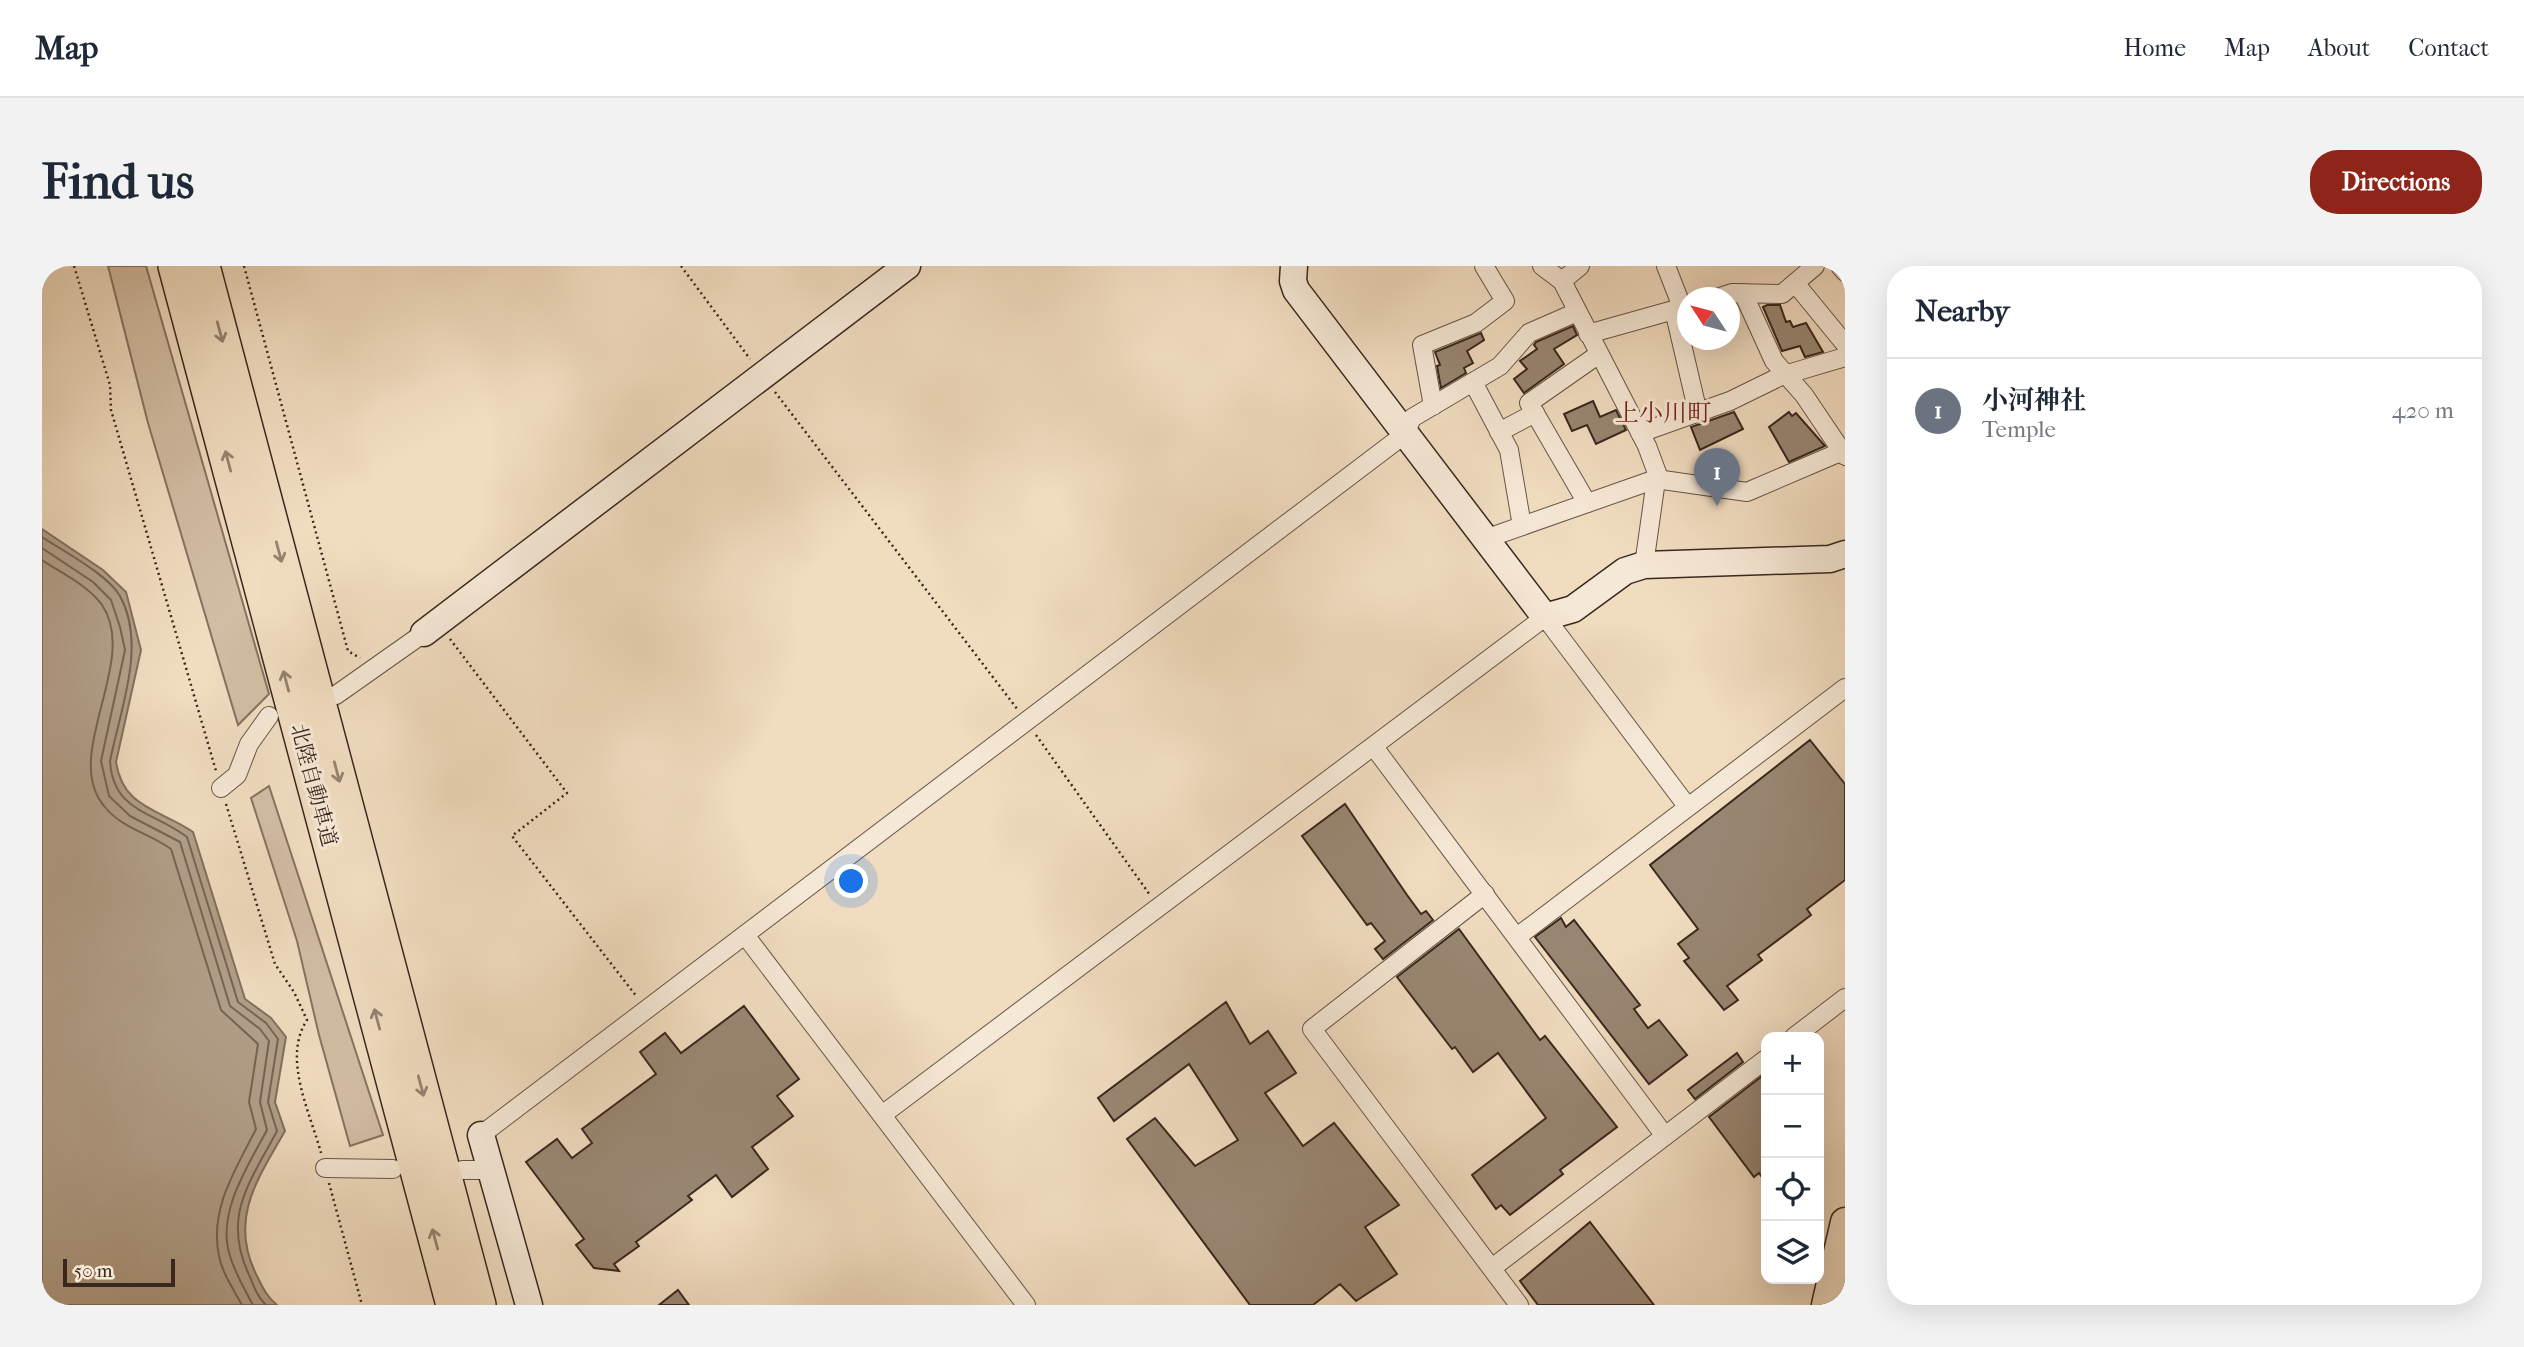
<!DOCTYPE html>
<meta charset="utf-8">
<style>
:root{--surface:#fff;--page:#f2f2f3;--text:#1f2937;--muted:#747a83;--line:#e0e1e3;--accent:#8f2418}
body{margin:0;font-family:"IM FELL French Canon","Noto Serif JP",serif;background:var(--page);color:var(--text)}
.controls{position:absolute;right:21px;bottom:21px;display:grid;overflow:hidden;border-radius:14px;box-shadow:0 7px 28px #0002}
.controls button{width:63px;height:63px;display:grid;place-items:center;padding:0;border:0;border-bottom:2px solid var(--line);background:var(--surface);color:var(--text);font:35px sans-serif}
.compass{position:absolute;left:1635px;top:21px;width:63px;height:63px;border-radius:50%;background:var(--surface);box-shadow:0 7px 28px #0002;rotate:306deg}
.scale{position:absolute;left:21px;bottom:18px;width:112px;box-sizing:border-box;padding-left:7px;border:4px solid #39281e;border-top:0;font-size:19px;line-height:24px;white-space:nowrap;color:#39281e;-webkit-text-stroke:5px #f6e8d6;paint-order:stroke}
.you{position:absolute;left:810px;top:616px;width:24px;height:24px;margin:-18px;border:5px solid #fff;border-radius:50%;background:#1a73e8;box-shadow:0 0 0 10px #1a73e833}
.badge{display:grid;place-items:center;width:46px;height:46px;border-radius:50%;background:var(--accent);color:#fff;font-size:23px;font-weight:700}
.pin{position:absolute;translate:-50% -58px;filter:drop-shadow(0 2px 4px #0008)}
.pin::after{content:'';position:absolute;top:37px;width:24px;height:21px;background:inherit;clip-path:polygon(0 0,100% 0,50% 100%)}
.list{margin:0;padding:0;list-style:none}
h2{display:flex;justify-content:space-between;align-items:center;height:91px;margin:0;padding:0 28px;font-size:30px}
h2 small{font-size:23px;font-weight:400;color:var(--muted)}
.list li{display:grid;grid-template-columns:46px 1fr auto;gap:21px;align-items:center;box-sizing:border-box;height:105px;padding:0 28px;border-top:2px solid var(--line)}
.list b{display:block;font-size:26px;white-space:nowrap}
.list p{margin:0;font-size:23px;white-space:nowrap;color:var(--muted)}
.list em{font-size:23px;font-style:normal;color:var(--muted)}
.icon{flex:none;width:38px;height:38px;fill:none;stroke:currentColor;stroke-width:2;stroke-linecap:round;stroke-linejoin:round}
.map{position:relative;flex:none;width:1803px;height:1039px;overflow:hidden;border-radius:28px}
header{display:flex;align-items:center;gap:42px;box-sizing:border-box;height:98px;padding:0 35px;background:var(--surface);border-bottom:2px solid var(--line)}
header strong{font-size:33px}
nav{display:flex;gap:38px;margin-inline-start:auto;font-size:24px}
.intro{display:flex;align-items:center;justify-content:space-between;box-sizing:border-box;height:168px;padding:0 42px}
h1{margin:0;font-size:49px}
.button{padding:18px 32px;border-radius:28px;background:var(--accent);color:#fff;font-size:24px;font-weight:700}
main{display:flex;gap:42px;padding:0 42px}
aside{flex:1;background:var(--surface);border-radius:28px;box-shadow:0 7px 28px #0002}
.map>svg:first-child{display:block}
.green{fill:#d2bda4;stroke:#867261;stroke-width:2}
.water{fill:#b29f89;stroke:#826f5e;stroke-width:2}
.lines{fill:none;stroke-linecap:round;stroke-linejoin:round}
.shore{stroke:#766454;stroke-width:2}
.building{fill:#998672;stroke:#39281e;stroke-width:2}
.street-casing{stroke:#675546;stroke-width:20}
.secondary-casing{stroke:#39281e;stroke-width:29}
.primary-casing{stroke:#39281e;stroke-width:31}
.highway-casing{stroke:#39281e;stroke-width:36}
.path{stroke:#39281e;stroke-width:2.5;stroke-dasharray:2 3.5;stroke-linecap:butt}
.street{stroke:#f6e8d6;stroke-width:18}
.secondary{stroke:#f6e8d6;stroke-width:26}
.primary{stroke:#f1dcc0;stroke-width:28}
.highway{stroke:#f1dcc0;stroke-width:33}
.oneway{stroke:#95826f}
.labels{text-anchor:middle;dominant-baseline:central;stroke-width:6;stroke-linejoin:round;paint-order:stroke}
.street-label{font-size:21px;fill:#39281e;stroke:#f6e8d6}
.quarter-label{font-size:24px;fill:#7a1f14;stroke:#f6e8d6}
</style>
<header>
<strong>Map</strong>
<nav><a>Home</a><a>Map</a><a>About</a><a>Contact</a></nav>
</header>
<div class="intro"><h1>Find us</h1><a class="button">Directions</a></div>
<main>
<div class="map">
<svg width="1803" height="1039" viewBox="0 0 1803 1039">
<rect width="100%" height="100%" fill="#f1dcc0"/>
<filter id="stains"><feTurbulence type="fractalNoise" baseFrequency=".00286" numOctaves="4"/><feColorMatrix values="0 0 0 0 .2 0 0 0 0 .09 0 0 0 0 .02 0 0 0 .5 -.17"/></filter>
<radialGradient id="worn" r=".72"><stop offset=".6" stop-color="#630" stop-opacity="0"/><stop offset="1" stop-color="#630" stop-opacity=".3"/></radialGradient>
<g class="green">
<polygon points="66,0 104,0 227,428 196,459 106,157"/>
<polygon points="227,520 341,869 308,880 277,769 255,675 209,532"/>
</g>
<path class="water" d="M0,263L61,304L84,326L99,384L74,496C81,542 117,543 151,566L203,733L229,752L244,771L233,836L243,865C215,914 187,953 214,1008C220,1020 224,1030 235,1039H0Z"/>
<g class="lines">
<g class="shore">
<path d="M0,271C21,285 65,308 78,330C105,379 78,444 68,495C71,546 111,545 145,571L196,736L224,757L236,773L226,836L235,865C207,918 179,951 208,1011C212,1021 216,1032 224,1039"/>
<path d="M0,282L51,316L69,334L78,361L83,384L59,495L67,530L88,550L138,576L188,740L218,763L227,775L218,836L225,864C206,900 174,947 188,990C193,1007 203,1024 211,1039"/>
<path d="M0,294C19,307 47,320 60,339C98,395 19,488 62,540C79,562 107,567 129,583L179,744L216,778L207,836L214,863C194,903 167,943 177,990C180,1007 192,1024 200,1039"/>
</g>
</g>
<g class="building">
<polygon points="1725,39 1738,39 1744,56 1748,55 1751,61 1764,57 1781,86 1763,91 1758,80 1740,85 1721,41"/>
<polygon points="1531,60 1535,69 1512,83 1522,98 1482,127 1472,113 1485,103 1478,95 1495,83 1492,79 1494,76"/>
<polygon points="1439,67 1442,74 1425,85 1431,97 1422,102 1424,107 1399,122 1395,100 1398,99 1393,86"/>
<polygon points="1551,135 1558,151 1574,144 1584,164 1554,178 1545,159 1530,165 1522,148"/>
<polygon points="1692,146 1701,163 1658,184 1649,161"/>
<polygon points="1747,146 1750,150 1754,147 1783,180 1747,196 1727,161"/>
<polygon points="1768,474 1803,518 1803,614 1765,643 1769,649 1716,689 1720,694 1685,720 1696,734 1682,744 1642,695 1647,692 1636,678 1656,663 1608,599"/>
<polygon points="1303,538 1365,629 1379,648 1384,645 1391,654 1341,693 1333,683 1343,675 1329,657 1325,659 1260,570"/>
<polygon points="1519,652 1524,661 1532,654 1598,739 1592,743 1606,762 1617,754 1645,789 1607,818 1493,671"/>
<polygon points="1417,663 1498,774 1503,770 1575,861 1518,904 1521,908 1468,949 1459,939 1454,943 1430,909 1504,852 1456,787 1431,806 1413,781 1410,783 1355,711"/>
<polygon points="1184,736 1208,778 1226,765 1254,807 1223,827 1261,880 1292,857 1357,939 1323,961 1355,1008 1314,1035 1298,1018 1271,1039 1208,1039 1085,873 1113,852 1153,900 1196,874 1147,798 1072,855 1056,832"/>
<polygon points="702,740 757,813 735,830 751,850 710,881 726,903 690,931 674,909 646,930 650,934 594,976 597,980 572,998 577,1005 552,1002 534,979 542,973 484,896 515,873 530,892 550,877 540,863 614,808 598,786 623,767 639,787"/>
<polygon points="1695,787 1701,796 1653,833 1646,824"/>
<polygon points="1724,807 1724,917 1717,907 1712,911 1667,851"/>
<polygon points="1548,956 1612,1039 1496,1039 1478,1015"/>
<polygon points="636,1024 647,1039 617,1039"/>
</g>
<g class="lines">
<g class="street-casing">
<g id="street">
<polyline points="1500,0 1520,15 1605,180 1615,207 1602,299"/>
<polyline points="1624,0 1640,41"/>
<polyline points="1798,0 1803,6"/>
<polyline points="1520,15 1538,0"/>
<polyline points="1753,17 1803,78"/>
<polyline points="1701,27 1732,95 1762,129 1803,190"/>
<polyline points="1675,32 1690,27 1740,28 1773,0"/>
<polyline points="1632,44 1656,147"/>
<polyline points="1546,68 1646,40"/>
<polyline points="1431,116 1467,184 1480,260"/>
<polyline points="1391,140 1380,79 1434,57 1463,35 1442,0"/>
<polyline points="1457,166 1493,147"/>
<polyline points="1598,167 1688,135 1739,110 1803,91"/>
<polyline points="1545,237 1487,137 1557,88"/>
<polyline points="1443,273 1614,213 1705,226 1803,184"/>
<polyline points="294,429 382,367"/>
<polyline points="1332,481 1623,870"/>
<polyline points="179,522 195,509 207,478 227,450"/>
<polyline points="1443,628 1270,763 1477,1039"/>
<polyline points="703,669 984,1039"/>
<polyline points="1475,671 1803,422"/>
<polyline points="1752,771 1803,732"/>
<polyline points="840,849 1503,351 1645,540"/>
<polyline points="439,869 1363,168 1370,152 1458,100 1487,67 1535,46"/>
<polyline points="283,902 351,903"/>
<polyline points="420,904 447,904"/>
<polyline points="1450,1002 1724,793"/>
</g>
</g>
<g class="secondary-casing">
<g id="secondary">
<polyline points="1252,0 1251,15 1254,24 1503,351 1531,343 1583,305 1602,299 1788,293 1803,288"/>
<polyline points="382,367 865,0"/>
<polyline points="439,869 487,1039"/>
</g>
</g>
<g class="primary-casing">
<polyline id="primary" points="1784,1039 1803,956"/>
</g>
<g class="highway-casing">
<g id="highway">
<polyline points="133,0 411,1039"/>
<polyline points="161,0 437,1039"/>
</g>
</g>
<g class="path">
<polyline points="32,0 68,119 69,144 174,505"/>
<polyline points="202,0 306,385 318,392"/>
<polyline points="639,0 708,93"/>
<polyline points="733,126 976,444"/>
<polyline points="408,373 525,527 470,570 595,731"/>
<polyline points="994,469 1108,629"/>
<path d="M184,538L233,698L252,726L265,754C240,792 268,846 279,887"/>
<polyline points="287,917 320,1039"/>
</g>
<use href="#street" class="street"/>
<use href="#secondary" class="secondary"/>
<use href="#primary" class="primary"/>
<use href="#highway" class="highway"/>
</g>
<defs><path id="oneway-shaft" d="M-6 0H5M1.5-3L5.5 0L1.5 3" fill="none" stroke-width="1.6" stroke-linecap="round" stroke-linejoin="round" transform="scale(1.75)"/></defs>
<g class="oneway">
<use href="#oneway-shaft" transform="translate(178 66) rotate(75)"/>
<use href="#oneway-shaft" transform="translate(186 195) rotate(-105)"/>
<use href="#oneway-shaft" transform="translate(237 286) rotate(75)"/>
<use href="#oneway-shaft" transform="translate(244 415) rotate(-105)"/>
<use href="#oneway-shaft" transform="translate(295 506) rotate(75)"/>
<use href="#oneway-shaft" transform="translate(335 753) rotate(-105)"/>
<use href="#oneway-shaft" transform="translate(379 820) rotate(75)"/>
<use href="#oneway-shaft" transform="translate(393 973) rotate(-105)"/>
</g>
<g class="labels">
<g class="street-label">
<text transform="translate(272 519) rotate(75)">北陸自動車道</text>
</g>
<g class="quarter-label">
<text x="1621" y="147">上小川町</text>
</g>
</g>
<rect width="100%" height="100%" filter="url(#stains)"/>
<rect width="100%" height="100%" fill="url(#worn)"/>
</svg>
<div class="controls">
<button>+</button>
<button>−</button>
<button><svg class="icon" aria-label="locate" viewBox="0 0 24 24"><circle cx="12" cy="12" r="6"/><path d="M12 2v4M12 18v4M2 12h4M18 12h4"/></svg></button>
<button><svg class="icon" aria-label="layers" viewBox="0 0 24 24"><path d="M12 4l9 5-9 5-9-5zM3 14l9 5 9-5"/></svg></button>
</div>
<svg class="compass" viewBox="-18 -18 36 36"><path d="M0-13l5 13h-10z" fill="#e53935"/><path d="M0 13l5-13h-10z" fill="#747a83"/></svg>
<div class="scale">50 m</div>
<div class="you"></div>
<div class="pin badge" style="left:1675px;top:240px;background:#6b7280">1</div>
</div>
<aside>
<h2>Nearby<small></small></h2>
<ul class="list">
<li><span class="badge" style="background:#6b7280">1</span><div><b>小河神社</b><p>Temple</p></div><em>420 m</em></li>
</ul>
</aside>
</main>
